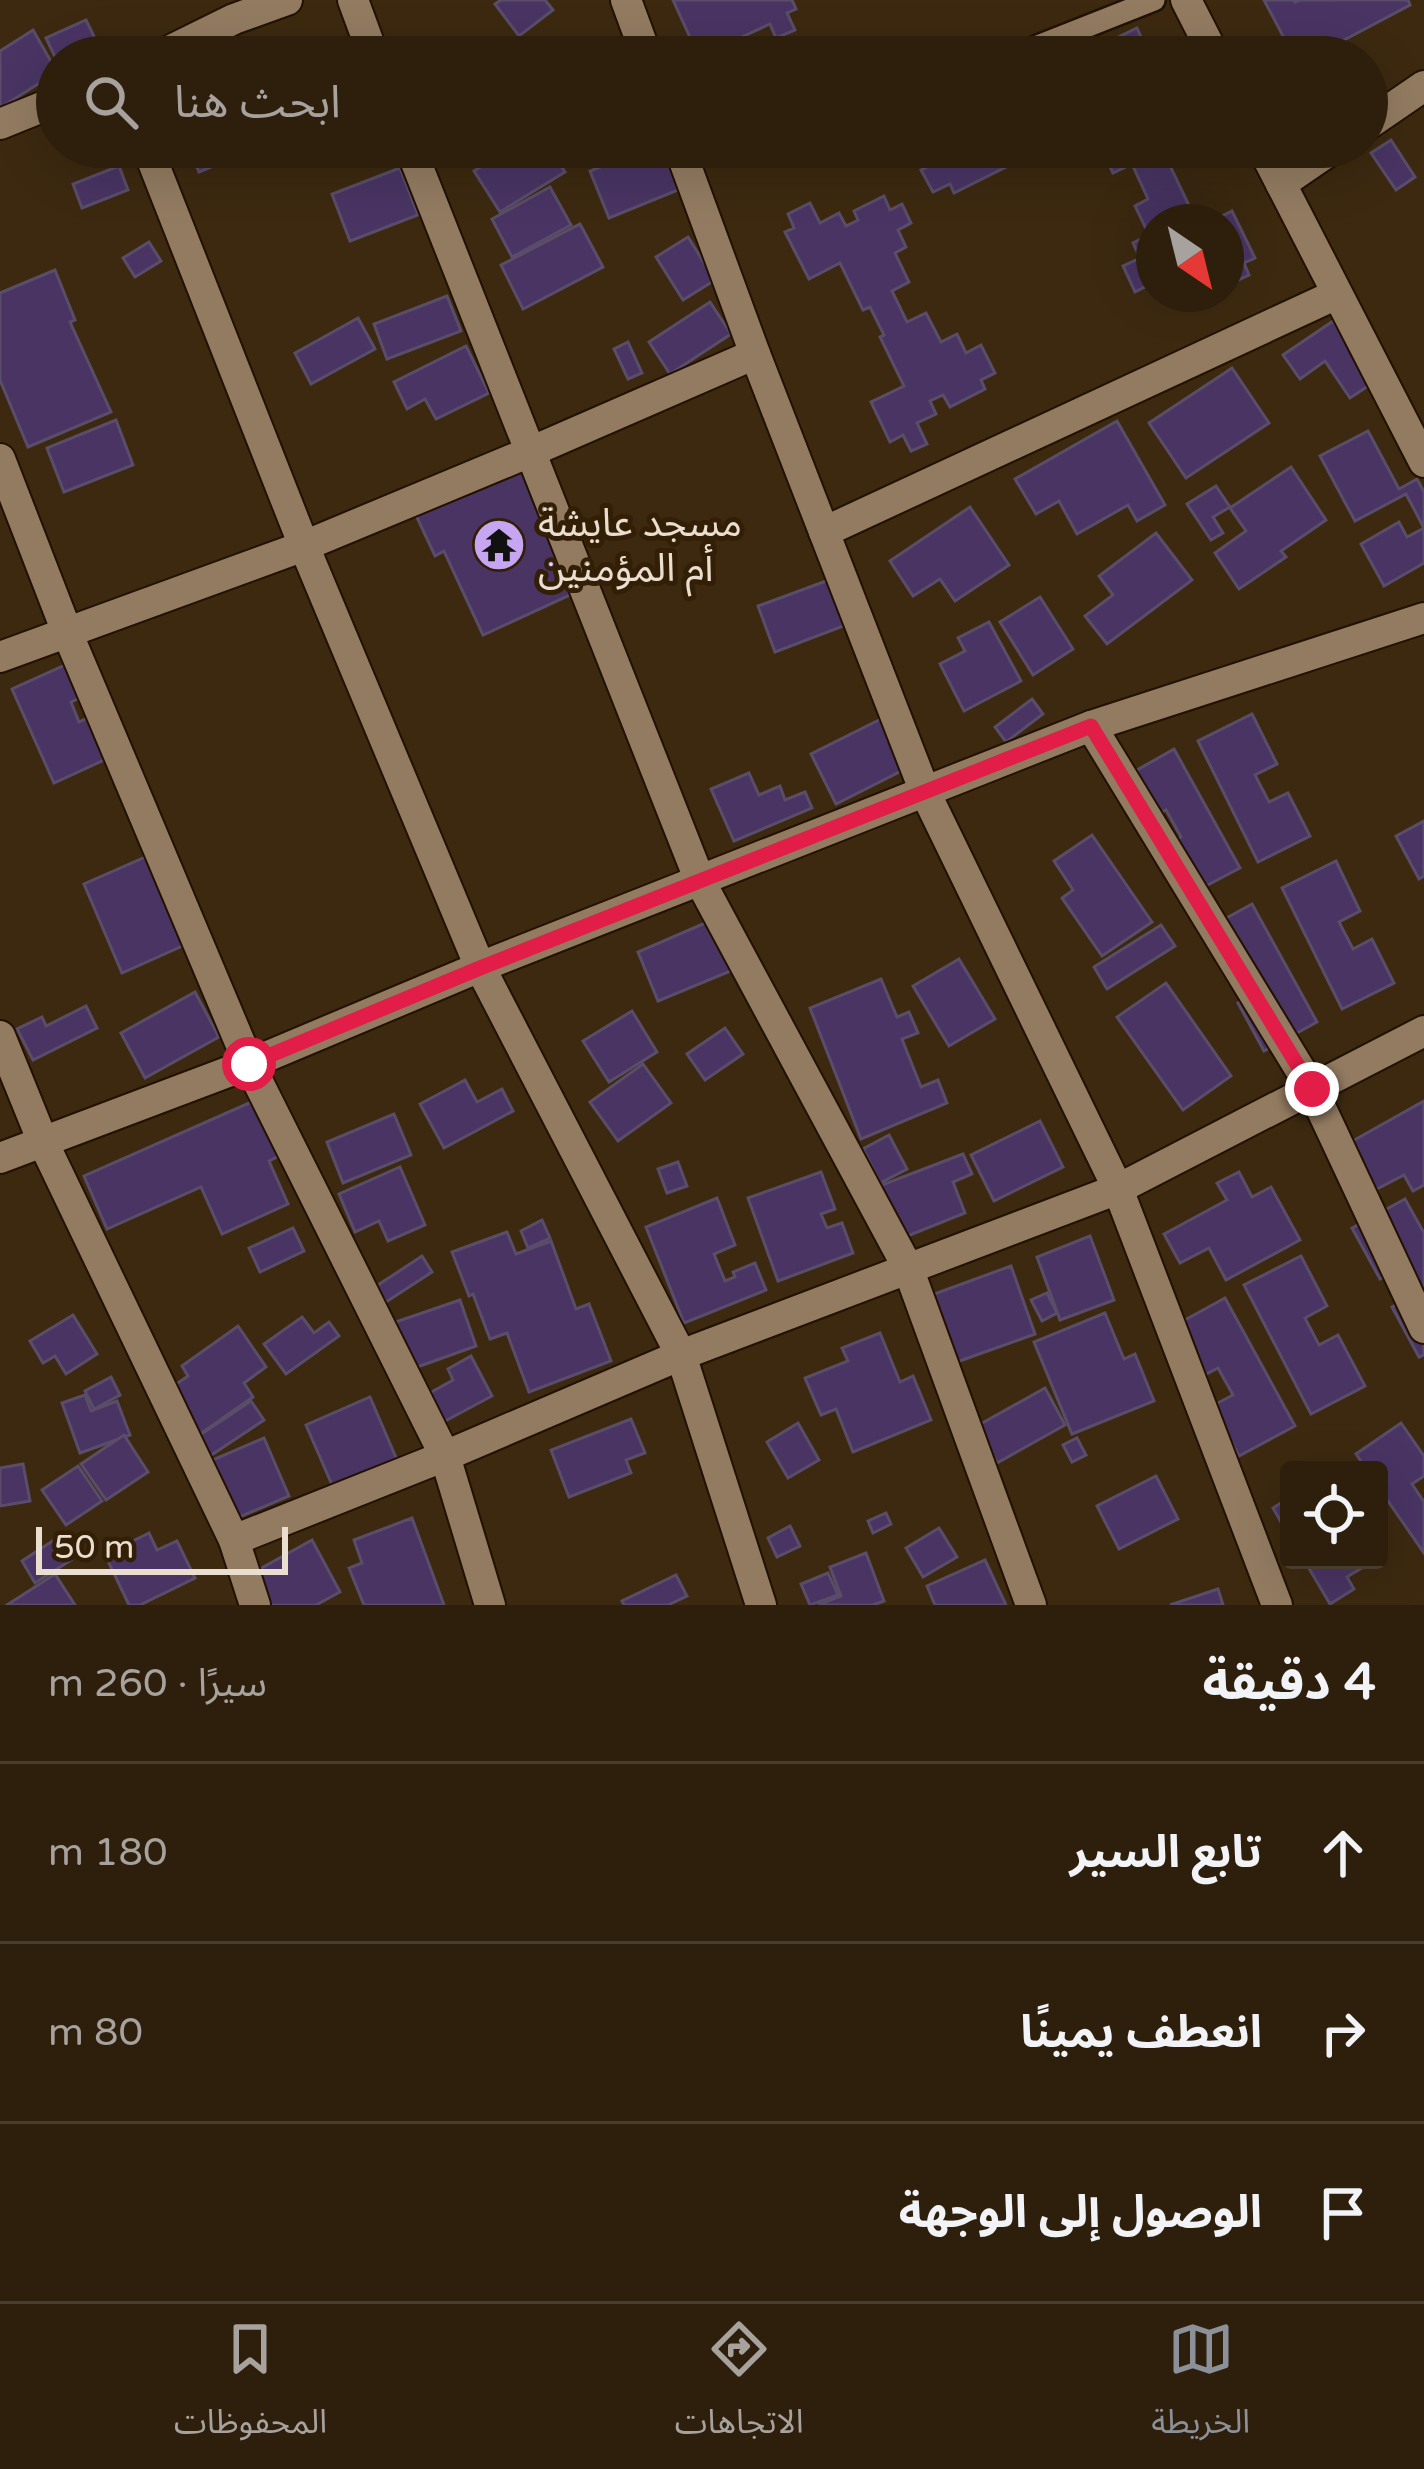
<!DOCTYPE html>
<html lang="ar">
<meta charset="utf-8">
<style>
:root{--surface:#2d1f0c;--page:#352715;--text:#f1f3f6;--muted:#a7a29d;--line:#483d2d;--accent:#8c9099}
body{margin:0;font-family:"Varela Round","Noto Sans Arabic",sans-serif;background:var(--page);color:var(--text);direction:rtl}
.controls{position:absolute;right:36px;bottom:36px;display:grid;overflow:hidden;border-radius:12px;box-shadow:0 12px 48px #0002}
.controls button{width:108px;height:108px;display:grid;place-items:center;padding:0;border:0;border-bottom:3px solid var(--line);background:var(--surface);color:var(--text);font:60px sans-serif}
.compass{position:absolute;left:1136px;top:204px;width:108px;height:108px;border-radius:50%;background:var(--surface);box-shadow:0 12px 48px #0002;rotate:145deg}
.scale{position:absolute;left:36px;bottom:30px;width:252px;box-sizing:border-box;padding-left:12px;border:6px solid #eaded0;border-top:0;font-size:33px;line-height:42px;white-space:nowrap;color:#eaded0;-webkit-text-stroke:9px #321f06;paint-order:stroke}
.stop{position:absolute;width:36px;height:36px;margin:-27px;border:9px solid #e11d48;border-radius:50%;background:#fff}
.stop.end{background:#e11d48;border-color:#fff;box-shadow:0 3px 12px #0008}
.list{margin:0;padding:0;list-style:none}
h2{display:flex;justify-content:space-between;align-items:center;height:156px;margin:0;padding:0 48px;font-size:51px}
h2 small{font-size:39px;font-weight:400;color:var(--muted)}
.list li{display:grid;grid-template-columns:78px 1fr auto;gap:36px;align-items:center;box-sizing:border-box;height:180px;padding:0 48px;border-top:3px solid var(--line)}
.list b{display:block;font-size:45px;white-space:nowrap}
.list em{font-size:39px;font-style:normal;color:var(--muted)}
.icon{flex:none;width:66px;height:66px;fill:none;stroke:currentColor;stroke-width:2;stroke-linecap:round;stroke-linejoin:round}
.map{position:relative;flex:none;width:1424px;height:1605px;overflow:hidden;direction:ltr}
.search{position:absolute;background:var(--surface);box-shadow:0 12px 48px #0002;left:36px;right:36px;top:36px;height:132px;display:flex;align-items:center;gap:30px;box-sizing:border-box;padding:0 42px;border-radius:66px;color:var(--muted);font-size:45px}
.sheet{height:696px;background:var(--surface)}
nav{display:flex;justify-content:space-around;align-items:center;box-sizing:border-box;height:168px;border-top:3px solid var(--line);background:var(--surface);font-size:33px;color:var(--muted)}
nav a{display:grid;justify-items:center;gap:6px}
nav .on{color:var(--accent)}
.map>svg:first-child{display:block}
.building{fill:#493463;stroke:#594d69;stroke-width:3}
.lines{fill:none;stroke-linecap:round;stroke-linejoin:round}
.service-casing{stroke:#231100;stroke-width:26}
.minor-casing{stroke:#231100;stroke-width:34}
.tertiary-casing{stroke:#231100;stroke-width:34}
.service{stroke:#927b61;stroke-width:21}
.minor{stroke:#927b61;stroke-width:30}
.tertiary{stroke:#927b61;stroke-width:30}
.route{stroke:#e11d48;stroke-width:15}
.labels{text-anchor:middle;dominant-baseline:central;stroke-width:10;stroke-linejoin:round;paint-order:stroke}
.poi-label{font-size:39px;fill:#eaded0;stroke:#321f06;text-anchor:start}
</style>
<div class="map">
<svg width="1424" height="1605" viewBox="0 0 1424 1605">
<rect width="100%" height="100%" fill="#3c2910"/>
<g class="building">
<polygon points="501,0 545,0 553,10 519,36 495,4"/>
<polygon points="673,0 792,0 796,9 787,13 795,30 776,38 770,24 733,41 740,57 713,57 712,55 699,57"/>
<polygon points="1264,0 1294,0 1295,2 1300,0 1408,0 1410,5 1312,57 1294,57"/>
<polygon points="86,20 104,57 57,57 57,61 46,38"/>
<polygon points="1137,28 1146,48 1154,44 1160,57 1111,57 1104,44"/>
<polygon points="33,30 57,72 0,108 0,51"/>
<polygon points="1391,140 1415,177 1396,190 1371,153"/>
<polygon points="189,147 259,147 199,172"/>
<polygon points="513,147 549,147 565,172 500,212 474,171"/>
<polygon points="650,147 667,147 683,188 609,218 590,171"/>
<polygon points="936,147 1028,147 1032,154 954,193 950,184 933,192 921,170 942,160"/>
<polygon points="1101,147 1161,147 1197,222 1154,222 1154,294 1156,294 1154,295 1149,285 1135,292 1123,266 1140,258 1133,243 1149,235 1135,206 1148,199 1132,164 1113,173"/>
<polygon points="119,166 128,190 82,208 73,184"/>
<polygon points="400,168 418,215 350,241 332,194"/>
<polygon points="550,187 571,225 512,257 492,219"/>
<polygon points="884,196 890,210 902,204 911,223 898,230 906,247 895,253 909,282 892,291 907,322 926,313 941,342 957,334 966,353 981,345 995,373 981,380 985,389 950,407 943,395 930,401 936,414 917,423 927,444 911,451 903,435 890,442 871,402 904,386 880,337 884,335 870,307 863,310 840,263 809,279 785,232 794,228 788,214 810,203 820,223 839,213 846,226 858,220 854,211"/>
<polygon points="1232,211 1255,258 1244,263 1249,275 1228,285 1226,222 1210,222"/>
<polygon points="580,224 603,267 523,309 501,265"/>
<polygon points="688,237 715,280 683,300 656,257"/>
<polygon points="149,242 161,261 135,277 123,258"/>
<polygon points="55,270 75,320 70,322 111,412 28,447 0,380 0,293"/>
<polygon points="447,296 461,331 387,359 374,324"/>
<polygon points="710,302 731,334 670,374 649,342"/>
<polygon points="358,318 375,349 311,384 295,353"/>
<polygon points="1333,321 1374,382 1350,398 1325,361 1300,379 1283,355"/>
<polygon points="628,342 642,373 628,379 614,349"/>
<polygon points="466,346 489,393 436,419 425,399 407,409 394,382"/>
<polygon points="1232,368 1269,423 1186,478 1149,423"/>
<polygon points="116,420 133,465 64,492 47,448"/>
<polygon points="1117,421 1165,505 1137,521 1128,505 1077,534 1059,501 1036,514 1015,479"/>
<polygon points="1368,431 1399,489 1417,479 1424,492 1424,563 1384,586 1361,544 1399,522 1407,537 1424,528 1406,494 1355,521 1320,456"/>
<polygon points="524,460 583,589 483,635 444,551 435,556 414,511"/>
<polygon points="1291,467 1326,520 1281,551 1286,557 1239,589 1215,553 1246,531 1230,508"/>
<polygon points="1216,486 1230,507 1213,517 1223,533 1211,540 1187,504"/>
<polygon points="970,507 1009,565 955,601 940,579 913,596 890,561"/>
<polygon points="1156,533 1192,580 1107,644 1085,616 1113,595 1099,576"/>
<polygon points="837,577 854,622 775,652 758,606"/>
<polygon points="1040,597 1073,649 1033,675 1000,622"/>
<polygon points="989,622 1021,681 964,711 940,664 965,651 958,638"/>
<polygon points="74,661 89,694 71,702 79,722 96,714 115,755 54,783 12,689"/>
<polygon points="1032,699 1043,714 1006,742 995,727"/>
<polygon points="1252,714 1277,764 1255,775 1269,802 1288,793 1310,836 1258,862 1198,741"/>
<polygon points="887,716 911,766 836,804 811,754"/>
<polygon points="1174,749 1240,868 1187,896 1160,849 1181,837 1166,810 1147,820 1123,778"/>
<polygon points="749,773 759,795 780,786 785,800 805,792 812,808 734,841 711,789"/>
<polygon points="1424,821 1424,876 1419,879 1396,836"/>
<polygon points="1092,835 1152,922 1102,956 1062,898 1073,890 1054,861"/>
<polygon points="150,855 189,943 122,973 84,884"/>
<polygon points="1336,861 1360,911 1339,922 1353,949 1372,939 1394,983 1342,1009 1282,888"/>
<polygon points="1252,904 1317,1022 1264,1051 1238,1003 1259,991 1243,964 1224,974 1201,932"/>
<polygon points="712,920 733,970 658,1001 638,952"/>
<polygon points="1161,925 1175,946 1107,989 1094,967"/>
<polygon points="959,959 995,1019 949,1046 913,986"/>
<polygon points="881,979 897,1017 909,1012 918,1033 902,1039 921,1087 938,1080 947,1103 861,1139 810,1008"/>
<polygon points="1166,983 1231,1076 1183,1110 1117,1017"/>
<polygon points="195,992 219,1037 145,1078 121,1033"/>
<polygon points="86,1006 97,1028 33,1060 17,1029 42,1017 46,1026"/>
<polygon points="632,1011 657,1052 609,1082 583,1041"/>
<polygon points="725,1028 743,1054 705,1080 687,1054"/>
<polygon points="643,1064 671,1103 618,1141 590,1102"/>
<polygon points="465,1080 477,1102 502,1089 513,1111 444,1148 420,1104"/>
<polygon points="256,1100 281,1155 269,1161 288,1204 222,1234 201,1187 107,1229 84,1176"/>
<polygon points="1424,1101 1424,1185 1413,1191 1404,1175 1375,1190 1349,1143"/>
<polygon points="394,1114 411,1155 343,1183 327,1142"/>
<polygon points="1040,1121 1063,1167 994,1201 971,1155"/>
<polygon points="889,1135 907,1169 880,1183 863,1149"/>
<polygon points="963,1154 972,1174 953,1182 965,1213 900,1239 879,1186"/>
<polygon points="678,1162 687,1186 667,1193 658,1169"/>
<polygon points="400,1167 425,1225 388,1241 379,1221 355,1232 339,1194"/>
<polygon points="821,1172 835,1209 821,1214 827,1228 842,1223 853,1253 778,1281 748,1198"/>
<polygon points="1239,1172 1252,1197 1271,1187 1300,1240 1226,1280 1209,1248 1180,1263 1164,1234 1227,1200 1217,1183"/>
<polygon points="717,1198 735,1245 714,1254 725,1281 735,1277 733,1272 755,1263 766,1290 684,1323 646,1227"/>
<polygon points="1405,1199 1424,1233 1424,1355 1419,1357 1392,1307 1413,1295 1399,1269 1380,1279 1352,1228"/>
<polygon points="542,1220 550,1238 528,1248 521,1231"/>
<polygon points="293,1228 304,1251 260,1272 249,1248"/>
<polygon points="507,1232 516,1254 551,1241 576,1309 589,1304 611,1361 529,1392 507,1333 490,1339 473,1294 469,1296 452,1252"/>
<polygon points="1090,1236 1114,1300 1060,1320 1037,1257"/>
<polygon points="422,1256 432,1272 386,1302 375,1287"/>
<polygon points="1301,1256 1327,1306 1305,1318 1319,1345 1338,1335 1365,1386 1311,1414 1244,1285"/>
<polygon points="1011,1266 1035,1334 954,1363 929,1296"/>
<polygon points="1047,1293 1057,1313 1042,1321 1031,1300"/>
<polygon points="1225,1298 1295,1426 1239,1456 1212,1406 1233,1395 1218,1368 1199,1378 1172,1327"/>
<polygon points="460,1300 476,1346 406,1371 390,1324"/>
<polygon points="1105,1313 1124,1359 1135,1354 1154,1401 1072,1434 1034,1342"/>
<polygon points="73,1315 97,1354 66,1374 55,1356 43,1363 30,1341"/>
<polygon points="302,1317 314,1333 329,1322 339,1336 286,1374 264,1344"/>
<polygon points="238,1326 266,1367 244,1383 253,1397 190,1441 159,1396 188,1376 182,1366"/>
<polygon points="880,1333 900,1382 913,1376 931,1420 853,1452 836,1409 821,1415 805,1378 848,1361 842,1348"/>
<polygon points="471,1356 492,1396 432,1428 417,1400 453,1380 448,1369"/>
<polygon points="111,1377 120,1395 94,1409 85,1391"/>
<polygon points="1045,1388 1065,1425 997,1463 977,1426"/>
<polygon points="85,1395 91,1411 117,1401 130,1435 80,1453 62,1403"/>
<polygon points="370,1397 397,1460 333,1487 306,1425"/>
<polygon points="251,1401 264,1420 198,1464 185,1445"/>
<polygon points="631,1419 645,1453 626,1460 631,1473 569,1497 551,1450"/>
<polygon points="798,1423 819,1460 788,1478 767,1442"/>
<polygon points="1401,1423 1424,1456 1424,1476 1412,1484 1424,1502 1424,1553 1379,1488 1379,1470 1367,1470 1356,1454"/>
<polygon points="124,1435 148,1472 106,1500 81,1464"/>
<polygon points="264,1438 289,1496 218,1526 194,1468"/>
<polygon points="1077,1438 1086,1455 1072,1462 1063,1445"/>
<polygon points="23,1464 30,1501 0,1506 0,1468"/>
<polygon points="78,1466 102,1501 66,1525 42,1490"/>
<polygon points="1156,1476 1178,1519 1119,1549 1097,1506"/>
<polygon points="1289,1498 1289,1536 1273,1508"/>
<polygon points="886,1513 891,1524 873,1533 868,1521"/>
<polygon points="412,1518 444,1605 364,1605 349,1568 362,1563 354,1540"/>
<polygon points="790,1526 800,1546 777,1557 768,1538"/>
<polygon points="939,1528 957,1557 923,1577 906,1548"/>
<polygon points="149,1533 157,1550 177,1541 195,1578 140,1605 129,1605 105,1555"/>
<polygon points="57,1538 71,1560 35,1583 22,1561"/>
<polygon points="312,1540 340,1592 316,1605 262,1605 247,1576"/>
<polygon points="866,1553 884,1601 873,1605 818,1605 841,1596 830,1567"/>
<polygon points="985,1560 1006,1605 935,1605 927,1586"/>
<polygon points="1304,1560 1375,1560 1347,1577 1354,1589 1330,1604"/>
<polygon points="828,1573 838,1595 810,1605 801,1584"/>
<polygon points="55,1574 75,1605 7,1605"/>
<polygon points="676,1575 687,1596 668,1605 624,1605 622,1601"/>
<polygon points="1218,1589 1223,1605 1170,1605"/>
</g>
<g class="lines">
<g class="service-casing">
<polyline id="service" points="1010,57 1154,0"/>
</g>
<g class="minor-casing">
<g id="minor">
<polyline points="353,0 374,57"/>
<polyline points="626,0 647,57"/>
<polyline points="157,57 234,19 287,0"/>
<polyline points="0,124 57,101"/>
<polyline points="1367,125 1424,86"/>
<polyline points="147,147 304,546 480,967 681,1355 761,1605"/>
<polyline points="410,147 700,881 908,1268 1031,1605"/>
<polyline points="679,147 755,354 925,792 1118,1189 1277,1605"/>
<polyline points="1281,184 1335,147"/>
<polyline points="0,459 67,632 249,1064 445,1456 490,1605"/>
<polyline points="824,532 1337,294"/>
<polyline points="0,657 304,546 530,452 755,354"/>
<polyline points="1091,726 1312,1089 1424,1328"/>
<polyline points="0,1036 43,1142 234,1540 445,1456 681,1355 1118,1189 1424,1031"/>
<polyline points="0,1158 249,1064 480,967 1091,726 1424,618"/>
<polyline points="234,1540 255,1605"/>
</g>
</g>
<g class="tertiary-casing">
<g id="tertiary">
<polyline points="1186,0 1215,57"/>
<polyline points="1262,147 1424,462"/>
</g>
</g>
<use href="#service" class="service"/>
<use href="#minor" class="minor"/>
<use href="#tertiary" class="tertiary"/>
</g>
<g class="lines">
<polyline class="route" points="249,1064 480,968 1091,726 1312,1089"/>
</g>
<defs>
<g id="temple-disc" transform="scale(2.7)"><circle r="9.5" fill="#c6a6f0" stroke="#321f06"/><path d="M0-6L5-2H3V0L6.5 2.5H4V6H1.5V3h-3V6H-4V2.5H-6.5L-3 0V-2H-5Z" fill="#111"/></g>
</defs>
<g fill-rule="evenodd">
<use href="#temple-disc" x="499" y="545"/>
</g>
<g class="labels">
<g class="poi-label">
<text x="538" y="523">مسجد عايشة<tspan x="538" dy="45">أم المؤمنين</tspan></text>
</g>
</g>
</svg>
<div class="controls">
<button><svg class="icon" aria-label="locate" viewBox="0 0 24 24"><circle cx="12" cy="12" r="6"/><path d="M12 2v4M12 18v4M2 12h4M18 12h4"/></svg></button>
</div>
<svg class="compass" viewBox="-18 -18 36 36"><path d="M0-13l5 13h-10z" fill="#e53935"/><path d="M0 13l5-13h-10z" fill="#a7a29d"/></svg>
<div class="scale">50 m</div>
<div class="stop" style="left:249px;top:1064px"></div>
<div class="stop end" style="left:1312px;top:1089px"></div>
<div class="search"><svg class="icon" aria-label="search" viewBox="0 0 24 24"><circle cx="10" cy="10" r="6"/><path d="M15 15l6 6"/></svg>ابحث هنا</div>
</div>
<section class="sheet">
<h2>4 دقيقة<small>سيرًا · 260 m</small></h2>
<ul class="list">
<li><svg class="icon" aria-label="ahead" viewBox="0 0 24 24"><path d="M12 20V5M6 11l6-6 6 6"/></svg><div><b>تابع السير</b></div><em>180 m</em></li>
<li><svg class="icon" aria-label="right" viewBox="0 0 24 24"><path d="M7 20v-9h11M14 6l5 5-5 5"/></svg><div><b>انعطف يمينًا</b></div><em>80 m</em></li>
<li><svg class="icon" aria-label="arrive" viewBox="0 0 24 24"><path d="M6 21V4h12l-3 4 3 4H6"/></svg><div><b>الوصول إلى الوجهة</b></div></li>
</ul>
</section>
<nav>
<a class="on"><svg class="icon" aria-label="map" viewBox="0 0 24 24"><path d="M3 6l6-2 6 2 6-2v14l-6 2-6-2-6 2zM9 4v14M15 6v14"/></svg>الخريطة</a>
<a><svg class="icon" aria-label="directions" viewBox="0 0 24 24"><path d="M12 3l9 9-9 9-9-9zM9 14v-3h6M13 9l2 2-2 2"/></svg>الاتجاهات</a>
<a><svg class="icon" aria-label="saved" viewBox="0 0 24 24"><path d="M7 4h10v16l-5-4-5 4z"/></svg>المحفوظات</a>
</nav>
